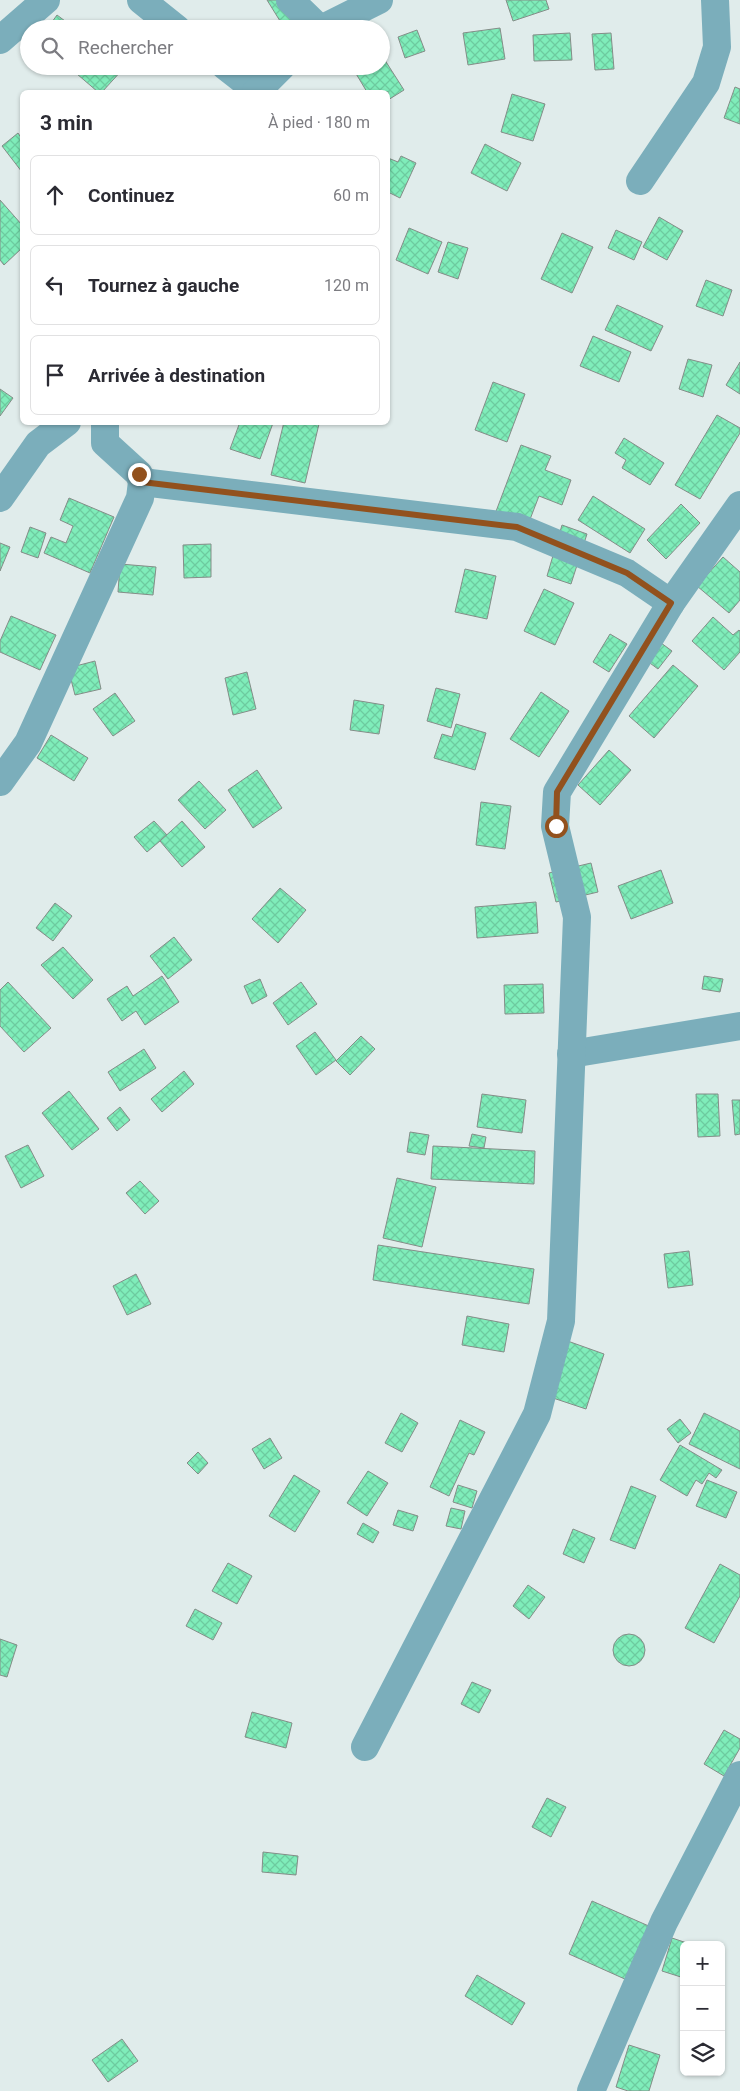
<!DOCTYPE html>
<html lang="fr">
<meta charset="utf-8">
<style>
:root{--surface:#fff;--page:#f2f2f3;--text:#2b2b33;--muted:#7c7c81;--line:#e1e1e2}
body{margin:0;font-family:Roboto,sans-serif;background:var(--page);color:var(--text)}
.controls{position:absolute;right:15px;bottom:15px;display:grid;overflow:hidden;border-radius:8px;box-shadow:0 1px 4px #0004}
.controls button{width:45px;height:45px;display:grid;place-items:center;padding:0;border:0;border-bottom:1px solid var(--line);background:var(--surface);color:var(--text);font:25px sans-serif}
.stop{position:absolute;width:15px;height:15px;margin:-11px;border:4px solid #92511d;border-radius:50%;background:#fff}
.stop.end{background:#92511d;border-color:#fff;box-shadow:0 1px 5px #0008}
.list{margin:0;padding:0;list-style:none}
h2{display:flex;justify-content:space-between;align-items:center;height:65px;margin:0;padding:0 20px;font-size:21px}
h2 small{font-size:16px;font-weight:400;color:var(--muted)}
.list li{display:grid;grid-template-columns:32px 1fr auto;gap:15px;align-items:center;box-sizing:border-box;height:80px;margin:0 10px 10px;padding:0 10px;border:1px solid var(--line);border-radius:8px}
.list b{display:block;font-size:19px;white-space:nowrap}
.list em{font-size:16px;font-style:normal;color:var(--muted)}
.icon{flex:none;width:28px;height:28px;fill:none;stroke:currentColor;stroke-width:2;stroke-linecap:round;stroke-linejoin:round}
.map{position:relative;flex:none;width:740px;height:2091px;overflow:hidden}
.search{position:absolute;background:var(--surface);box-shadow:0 1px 4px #0004;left:20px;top:20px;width:370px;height:55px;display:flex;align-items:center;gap:12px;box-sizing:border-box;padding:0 18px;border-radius:28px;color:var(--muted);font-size:19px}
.panel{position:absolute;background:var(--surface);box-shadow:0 1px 4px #0004;left:20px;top:90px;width:370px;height:335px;border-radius:8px}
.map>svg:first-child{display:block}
.building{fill:url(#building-cross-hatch);stroke:#848d88}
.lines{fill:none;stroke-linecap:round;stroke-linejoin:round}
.minor{stroke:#7baebb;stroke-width:28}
.route{stroke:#92511d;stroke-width:6}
</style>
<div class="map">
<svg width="740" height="2091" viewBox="0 0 740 2091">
<defs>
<pattern id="building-cross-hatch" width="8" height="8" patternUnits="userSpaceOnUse" patternTransform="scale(1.25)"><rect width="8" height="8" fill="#7fedba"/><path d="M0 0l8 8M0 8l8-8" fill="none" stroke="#6dcb9f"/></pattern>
</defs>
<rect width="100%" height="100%" fill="#e0eceb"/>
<g class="building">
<polygon points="267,0 297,0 308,29 285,29"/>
<polygon points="506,0 546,0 549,9 513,21"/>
<polygon points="57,15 73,27 71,29 47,29"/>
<polygon points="500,28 505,59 468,65 463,33"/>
<polygon points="417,30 425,51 405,58 398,37"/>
<polygon points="570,33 572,60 534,61 533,35"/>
<polygon points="611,33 614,69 595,70 592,34"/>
<polygon points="381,54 404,90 388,100 388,92 367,92 352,67 381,66"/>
<polygon points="71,66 120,66 123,69 102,92 98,92 70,68"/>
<polygon points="735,87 740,89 740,124 724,118"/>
<polygon points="512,94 545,104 533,141 501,132"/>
<polygon points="18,133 22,139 22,172 2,146"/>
<polygon points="485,144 521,163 507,191 471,173"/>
<polygon points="401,156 416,163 400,198 388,192 388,158 398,162"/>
<polygon points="0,200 22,225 22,248 4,265 0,260"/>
<polygon points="659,217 683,231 667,260 643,247"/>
<polygon points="409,228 442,242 428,274 396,260"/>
<polygon points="616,230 642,242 634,260 608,248"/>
<polygon points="562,233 593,247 572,293 541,279"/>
<polygon points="448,242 468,248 458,279 438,272"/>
<polygon points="706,280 732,290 723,316 696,306"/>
<polygon points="617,305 663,326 651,351 605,330"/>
<polygon points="593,336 631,352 619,382 580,366"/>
<polygon points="688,359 712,365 703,397 679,389"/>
<polygon points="740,362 740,394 726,385"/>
<polygon points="493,382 525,394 507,442 475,430"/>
<polygon points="0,389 13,398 0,416"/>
<polygon points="717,415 740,428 740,433 700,499 675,485"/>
<polygon points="240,422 273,423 260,459 230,449"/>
<polygon points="284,422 319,424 305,483 271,475"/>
<polygon points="624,438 664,463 650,485 622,468 626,460 615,453"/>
<polygon points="521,445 551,456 545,470 571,480 562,505 539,496 524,535 492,522"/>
<polygon points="593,496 645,529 630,553 578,520"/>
<polygon points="69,498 114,517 90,573 44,553 51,537 66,543 73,526 60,520"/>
<polygon points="681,504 700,523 666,559 647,540"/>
<polygon points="562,525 587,534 571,584 547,576"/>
<polygon points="30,527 46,533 38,558 21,552"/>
<polygon points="0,543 10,547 0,571"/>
<polygon points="211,544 211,577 184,578 183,545"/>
<polygon points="723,557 740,572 740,600 729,613 697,586"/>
<polygon points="120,564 156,567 153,595 118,592"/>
<polygon points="465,569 496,576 487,619 455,612"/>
<polygon points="544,589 574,603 555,645 524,631"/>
<polygon points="11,616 56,635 40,670 0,652 0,641"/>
<polygon points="713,617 733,635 739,630 740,631 740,652 724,670 692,641"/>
<polygon points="610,634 627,644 609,672 593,662"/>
<polygon points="657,640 672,651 658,669 643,658"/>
<polygon points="95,661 101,689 75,695 68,668"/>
<polygon points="673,665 698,686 654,738 629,716"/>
<polygon points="247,672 256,709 233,715 225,678"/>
<polygon points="436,688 460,694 451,728 427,721"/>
<polygon points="541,692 569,711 539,757 510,739"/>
<polygon points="115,693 135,721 113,736 93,709"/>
<polygon points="354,700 384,705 379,734 350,730"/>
<polygon points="456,724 486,733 475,770 434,758 442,734 452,737"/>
<polygon points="51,735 88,758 74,781 37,758"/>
<polygon points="609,750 631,770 600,805 578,785"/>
<polygon points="257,770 282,808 253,828 228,790"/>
<polygon points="199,781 226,810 205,829 178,800"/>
<polygon points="481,802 511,806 505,849 476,845"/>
<polygon points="154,821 167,835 147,852 134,837"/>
<polygon points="182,821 205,847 182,867 160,841"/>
<polygon points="591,863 598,892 556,902 549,873"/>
<polygon points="661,870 673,903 631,919 618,886"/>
<polygon points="280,888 306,910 278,943 252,919"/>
<polygon points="536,902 538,933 477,938 475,907"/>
<polygon points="55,903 72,916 53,941 36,928"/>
<polygon points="174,937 192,960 168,979 150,956"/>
<polygon points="63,947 93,980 73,999 41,965"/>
<polygon points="162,976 179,1002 145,1025 136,1011 122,1021 107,999 127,986 133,996"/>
<polygon points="704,976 723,979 720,992 702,989"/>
<polygon points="260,979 267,996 252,1004 244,986"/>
<polygon points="8,982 51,1028 24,1052 0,1026 0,990"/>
<polygon points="301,982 317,1004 288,1025 273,1003"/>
<polygon points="543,984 544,1013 505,1014 504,985"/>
<polygon points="315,1032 336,1060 316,1075 296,1046"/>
<polygon points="361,1036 375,1049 350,1075 336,1061"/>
<polygon points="144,1049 156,1068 120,1091 108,1072"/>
<polygon points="184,1071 194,1084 162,1112 151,1099"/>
<polygon points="69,1091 99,1129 72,1150 42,1113"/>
<polygon points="482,1094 526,1100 522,1133 477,1127"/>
<polygon points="696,1094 718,1094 720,1136 698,1137"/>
<polygon points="732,1100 740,1100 740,1134 735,1135"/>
<polygon points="120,1107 130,1120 117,1131 107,1118"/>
<polygon points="410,1132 429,1135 425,1155 407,1152"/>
<polygon points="472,1134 486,1137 484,1148 469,1146"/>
<polygon points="28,1145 44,1176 21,1188 5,1156"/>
<polygon points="433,1146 535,1151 534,1184 431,1179"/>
<polygon points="397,1178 436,1187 422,1247 383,1238"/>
<polygon points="140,1181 159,1201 145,1214 126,1193"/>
<polygon points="378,1245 534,1269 529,1304 373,1280"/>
<polygon points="689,1251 693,1285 668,1288 664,1254"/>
<polygon points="136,1274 151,1304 127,1315 113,1286"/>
<polygon points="467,1316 509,1324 504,1352 462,1345"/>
<polygon points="562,1339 604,1354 586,1409 550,1397"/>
<polygon points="401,1413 418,1423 402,1452 385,1443"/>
<polygon points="704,1413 740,1431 740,1469 689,1444"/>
<polygon points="680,1419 691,1433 678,1443 667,1429"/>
<polygon points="460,1420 485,1432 474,1455 469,1453 449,1496 430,1487"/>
<polygon points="270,1438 282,1458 264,1469 252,1449"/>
<polygon points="680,1445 722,1470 716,1478 709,1473 702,1484 696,1480 687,1496 660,1480"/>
<polygon points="198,1452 208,1463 198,1474 187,1463"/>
<polygon points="368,1471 388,1483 367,1516 347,1503"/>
<polygon points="294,1475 320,1491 295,1532 269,1516"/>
<polygon points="707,1480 737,1492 726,1518 696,1506"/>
<polygon points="458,1485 477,1491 472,1508 453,1502"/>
<polygon points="631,1486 656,1496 635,1549 610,1540"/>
<polygon points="451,1508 465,1511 461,1529 446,1526"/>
<polygon points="398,1510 418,1516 413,1531 393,1525"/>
<polygon points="363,1523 379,1532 373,1543 357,1534"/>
<polygon points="573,1529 595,1538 584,1563 563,1554"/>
<polygon points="228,1563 252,1576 237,1604 212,1591"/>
<polygon points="720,1564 740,1575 740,1596 714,1643 685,1628"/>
<polygon points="528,1585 545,1597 529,1619 513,1606"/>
<polygon points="195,1609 222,1623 213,1640 186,1626"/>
<circle cx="629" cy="1650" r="16"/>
<polygon points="0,1639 17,1645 7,1677 0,1675"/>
<polygon points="472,1682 491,1690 479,1713 461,1704"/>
<polygon points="252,1712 292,1723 286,1748 245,1737"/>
<polygon points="724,1730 740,1739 740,1748 724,1776 704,1764"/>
<polygon points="547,1798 566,1807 551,1837 532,1827"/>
<polygon points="263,1852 298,1856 296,1875 262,1872"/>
<polygon points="592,1901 651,1927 627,1980 569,1954"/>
<polygon points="672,1938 693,1945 684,1945 684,1978 662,1971"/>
<polygon points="477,1975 525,2003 512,2025 465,1996"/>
<polygon points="122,2039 138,2061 108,2082 92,2060"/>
<polygon points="629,2045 660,2055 649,2091 628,2091 616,2087"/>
</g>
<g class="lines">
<g class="minor">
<polyline points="141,0 177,29"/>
<polyline points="290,0 320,29"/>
<polyline points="321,29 379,0"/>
<polyline points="0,40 46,0"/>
<polyline points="225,66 257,91"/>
<polyline points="256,92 282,66"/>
<polyline points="640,181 706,83 717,47 715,0"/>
<polyline points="142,482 517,527 627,573 671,603"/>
<polyline points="0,498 38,444 67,422"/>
<polyline points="0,782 28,743 140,498 142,482 139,474 105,443 105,422"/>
<polyline points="571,1054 740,1026"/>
<polyline points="365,1747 537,1414 561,1321 577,917 555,826 557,792 671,603 740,505"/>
<polyline points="591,2091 664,1922 740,1775"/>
</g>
</g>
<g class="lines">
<polyline class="route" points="139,474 142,482 517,527 627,573 671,603 557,792 556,826"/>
</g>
</svg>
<div class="controls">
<button>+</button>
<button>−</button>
<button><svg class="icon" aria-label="layers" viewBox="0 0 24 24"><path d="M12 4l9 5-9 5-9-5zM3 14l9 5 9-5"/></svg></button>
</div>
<div class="stop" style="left:556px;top:826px"></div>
<div class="stop end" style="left:139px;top:474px"></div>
<div class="search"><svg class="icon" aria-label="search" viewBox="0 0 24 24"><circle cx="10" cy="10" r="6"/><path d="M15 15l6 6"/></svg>Rechercher</div>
<section class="panel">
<h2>3 min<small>À pied · 180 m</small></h2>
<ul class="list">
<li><svg class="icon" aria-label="ahead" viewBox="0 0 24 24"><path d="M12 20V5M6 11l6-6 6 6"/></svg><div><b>Continuez</b></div><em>60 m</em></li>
<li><svg class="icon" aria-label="left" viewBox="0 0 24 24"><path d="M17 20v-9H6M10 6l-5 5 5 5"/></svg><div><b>Tournez à gauche</b></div><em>120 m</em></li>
<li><svg class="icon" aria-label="arrive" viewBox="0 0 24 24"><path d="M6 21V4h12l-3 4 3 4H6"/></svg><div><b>Arrivée à destination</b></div></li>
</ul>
</section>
</div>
